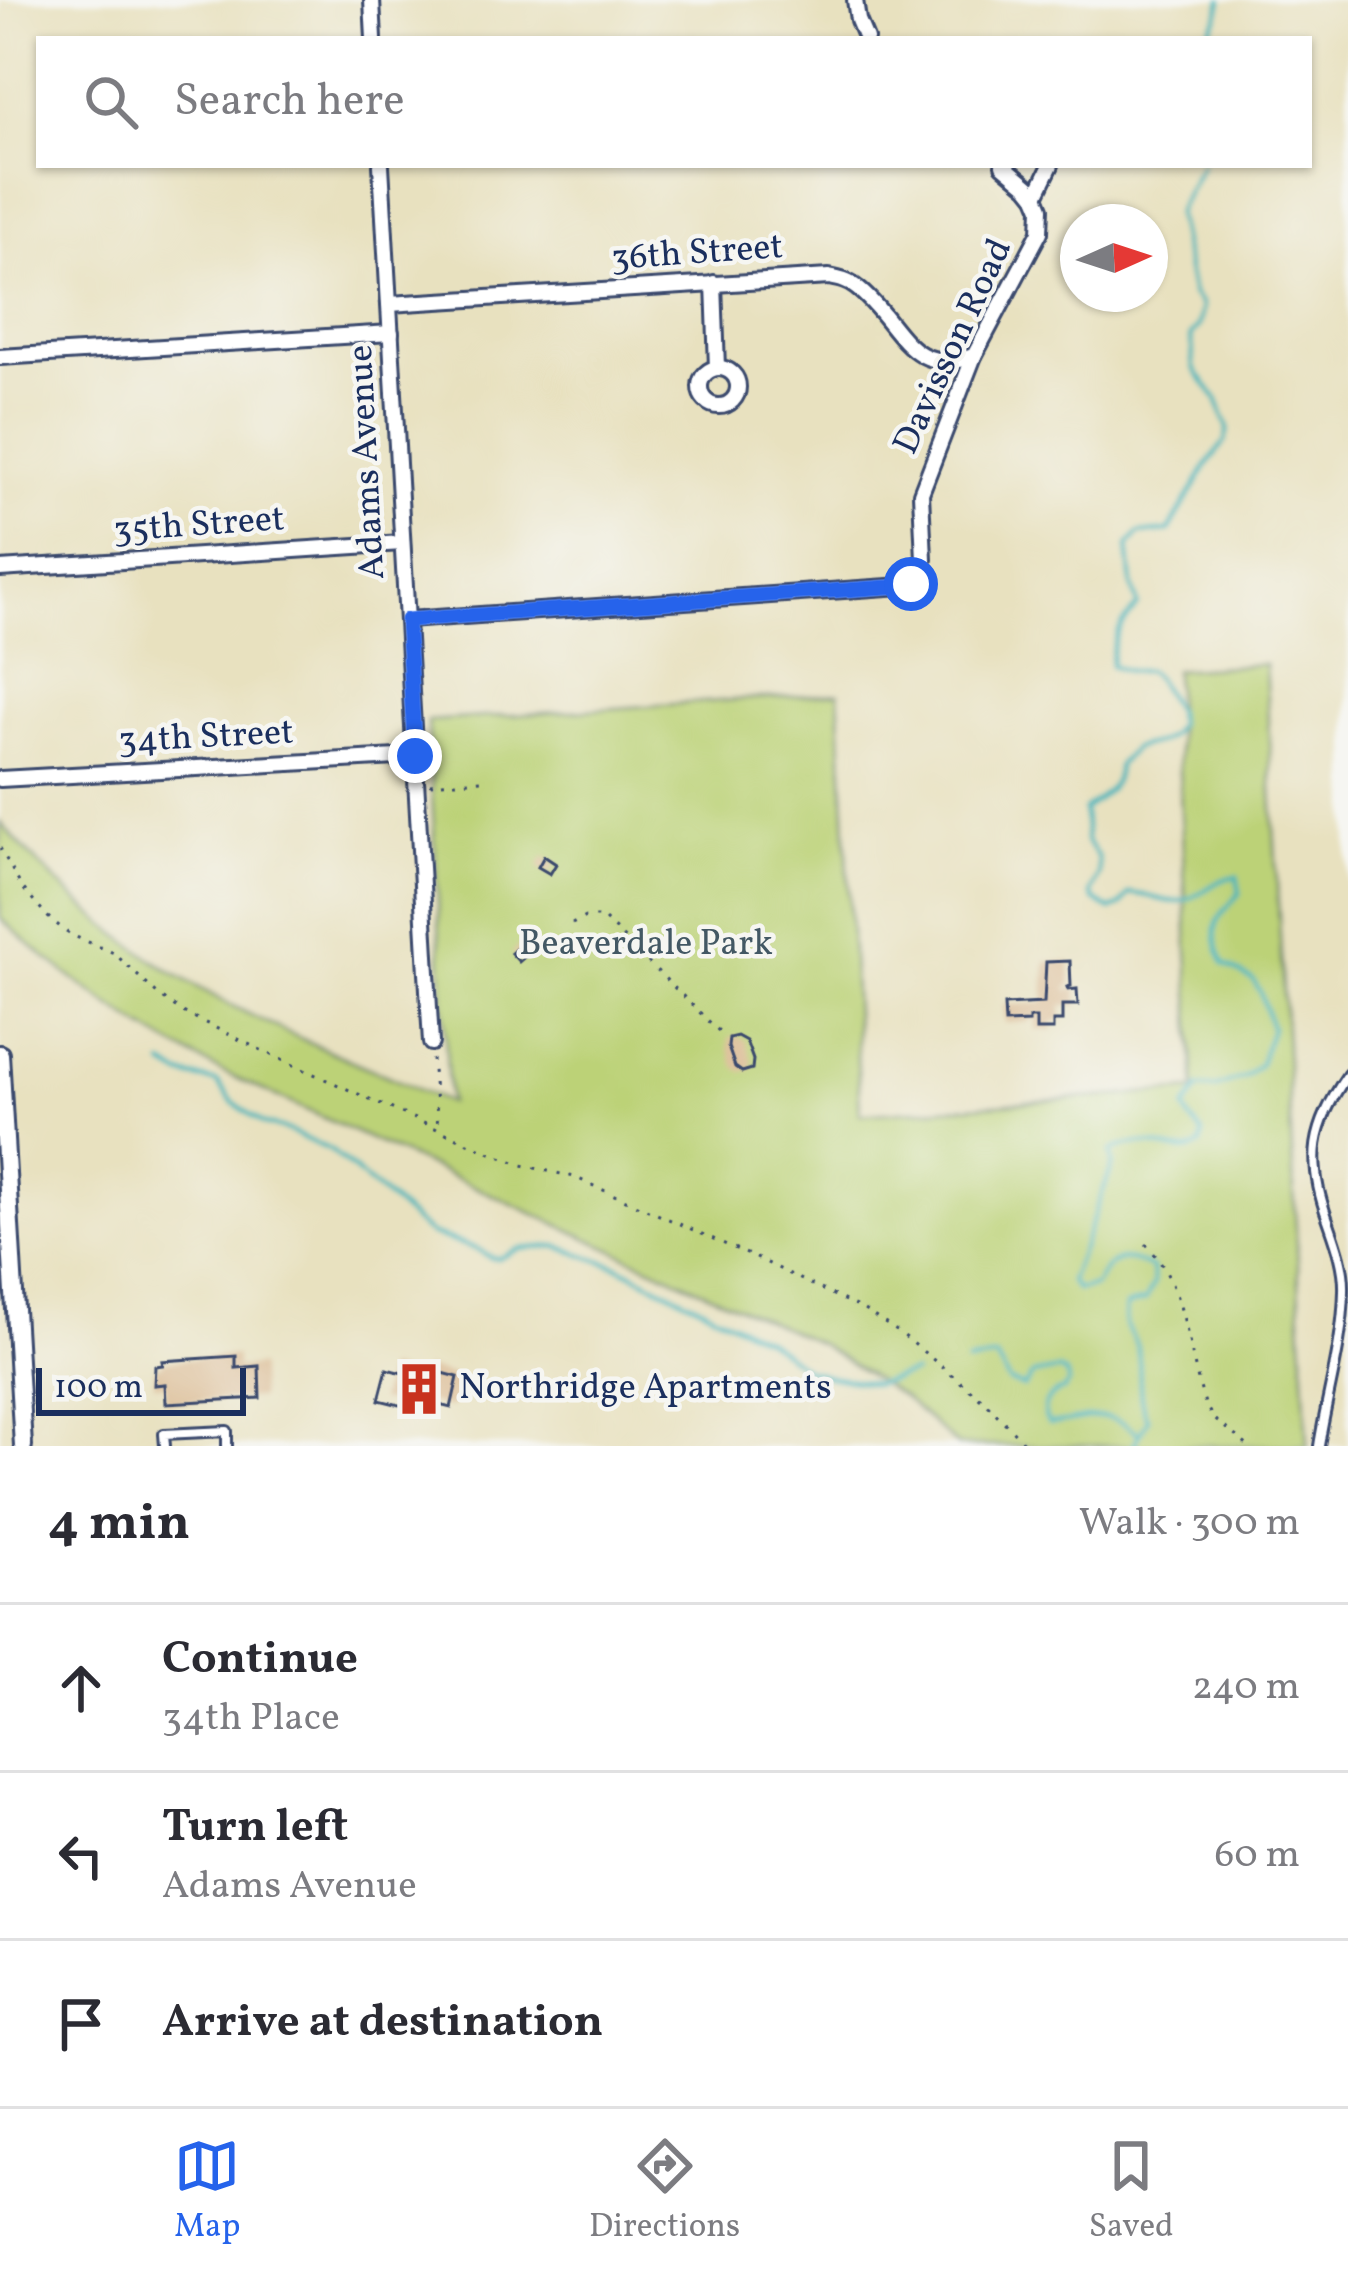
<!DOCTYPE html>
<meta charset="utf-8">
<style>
:root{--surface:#fff;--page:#f7f7f7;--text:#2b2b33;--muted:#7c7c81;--line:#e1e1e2;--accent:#2563eb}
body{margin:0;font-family:Vollkorn,serif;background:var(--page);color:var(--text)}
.compass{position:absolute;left:1060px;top:204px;width:108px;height:108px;border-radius:50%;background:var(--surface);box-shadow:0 3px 9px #0004;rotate:87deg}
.scale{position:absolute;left:36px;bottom:30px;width:210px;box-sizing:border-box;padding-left:12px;border:6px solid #1b2f5e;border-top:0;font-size:33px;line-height:42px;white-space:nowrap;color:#1b2f5e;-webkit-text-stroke:9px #f6f6f2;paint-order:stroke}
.stop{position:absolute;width:36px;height:36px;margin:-27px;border:9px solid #2563eb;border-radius:50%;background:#fff}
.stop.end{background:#2563eb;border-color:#fff;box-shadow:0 3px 12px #0008}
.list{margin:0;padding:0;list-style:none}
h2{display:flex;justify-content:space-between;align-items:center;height:156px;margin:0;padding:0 48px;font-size:51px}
h2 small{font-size:39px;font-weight:400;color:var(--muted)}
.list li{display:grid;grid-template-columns:78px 1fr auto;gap:36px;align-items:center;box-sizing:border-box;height:168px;padding:0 48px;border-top:3px solid var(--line)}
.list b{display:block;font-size:45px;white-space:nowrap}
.list p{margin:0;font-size:39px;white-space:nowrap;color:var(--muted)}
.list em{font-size:39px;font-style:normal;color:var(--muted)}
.icon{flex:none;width:66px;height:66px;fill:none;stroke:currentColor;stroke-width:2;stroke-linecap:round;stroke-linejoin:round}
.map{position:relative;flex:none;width:1348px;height:1446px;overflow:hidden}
.search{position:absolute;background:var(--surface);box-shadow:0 3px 9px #0004;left:36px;right:36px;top:36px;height:132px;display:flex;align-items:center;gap:30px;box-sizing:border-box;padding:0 42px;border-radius:0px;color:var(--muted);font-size:45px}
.sheet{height:660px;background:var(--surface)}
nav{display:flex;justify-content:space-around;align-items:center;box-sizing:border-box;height:168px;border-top:3px solid var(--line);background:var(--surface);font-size:33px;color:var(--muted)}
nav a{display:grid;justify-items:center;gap:6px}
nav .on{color:var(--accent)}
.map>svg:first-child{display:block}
.green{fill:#bcd277;stroke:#6c806a;stroke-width:3}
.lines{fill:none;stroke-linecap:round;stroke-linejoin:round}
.stream{stroke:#45b5bc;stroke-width:4.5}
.building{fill:#daba91}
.service-casing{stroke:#3a4a6d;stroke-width:14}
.minor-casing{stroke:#3a4a6d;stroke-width:20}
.tertiary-casing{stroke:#3a4a6d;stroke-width:22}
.path{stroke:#3a4a6d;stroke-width:3;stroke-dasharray:3 9;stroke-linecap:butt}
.service{stroke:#fff;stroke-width:8}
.minor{stroke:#fff;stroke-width:14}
.tertiary{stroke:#fff;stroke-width:16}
.route{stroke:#2563eb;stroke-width:15}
.labels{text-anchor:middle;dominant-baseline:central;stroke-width:9;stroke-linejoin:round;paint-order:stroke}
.street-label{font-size:36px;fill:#1b2f5e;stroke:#f6f6f2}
.park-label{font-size:36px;fill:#435864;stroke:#f6f6f2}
.poi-label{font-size:36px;fill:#1b2f5e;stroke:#f6f6f2;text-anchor:start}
</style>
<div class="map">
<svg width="1348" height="1446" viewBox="0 0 1348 1446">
<rect width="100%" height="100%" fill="#f6f6f2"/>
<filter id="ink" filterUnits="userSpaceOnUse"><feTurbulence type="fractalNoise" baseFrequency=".00833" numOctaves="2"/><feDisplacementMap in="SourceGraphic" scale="24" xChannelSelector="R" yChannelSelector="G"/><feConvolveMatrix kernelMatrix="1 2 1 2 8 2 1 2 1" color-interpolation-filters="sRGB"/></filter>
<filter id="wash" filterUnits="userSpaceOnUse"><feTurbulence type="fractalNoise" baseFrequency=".004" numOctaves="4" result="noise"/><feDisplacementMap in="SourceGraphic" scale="48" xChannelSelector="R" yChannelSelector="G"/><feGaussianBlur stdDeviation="2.7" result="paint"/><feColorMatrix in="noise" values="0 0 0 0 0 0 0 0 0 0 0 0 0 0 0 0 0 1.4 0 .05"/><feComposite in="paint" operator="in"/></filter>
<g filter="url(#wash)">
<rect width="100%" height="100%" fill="#e8e1bf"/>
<path class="green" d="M1265,664L1308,1446H958L904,1398L822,1345L221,1071C138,1030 68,980 0,918V823C48,876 98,924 158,963C247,1021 353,1060 449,1103L428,721L839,693L860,1114L1195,1090L1174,670Z"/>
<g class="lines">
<g class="stream">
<polyline points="1205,39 1218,17 1222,0"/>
<polyline points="164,1065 181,1075 217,1082 232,1101 263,1124 281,1128 330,1150 430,1234 477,1249 492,1258 500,1258 519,1249 556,1246 620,1267 766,1339 807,1370 828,1376 875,1384 914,1373"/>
<path d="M967,1363L996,1358L1009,1382L1024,1387L1033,1375L1058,1370L1066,1374L1069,1383L1064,1390C1048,1394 1038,1408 1049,1424C1087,1421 1104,1405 1139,1434"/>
<path d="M1133,1446L1148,1419C1136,1399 1142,1374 1138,1352C1135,1331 1122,1335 1126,1306L1146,1300L1154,1284L1152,1268C1122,1253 1110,1257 1095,1286L1077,1290L1070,1281L1113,1164L1111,1152C1150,1130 1176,1163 1201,1145L1203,1134L1189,1118L1185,1108L1199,1088H1214L1245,1077L1260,1064L1271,1028L1261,993L1253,980L1224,964C1210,927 1213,922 1240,893L1237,876C1213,879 1201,898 1180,901C1162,904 1147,892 1129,894L1121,905L1111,910L1094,900L1091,893L1099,874L1098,857L1086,841L1084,810C1100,798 1118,787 1118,765L1134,748L1160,742L1171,734L1177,724L1176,712L1156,678L1148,671H1129L1111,666C1112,636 1119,627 1138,605L1132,585L1128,546L1139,534L1169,531L1206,467L1225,441L1228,428L1217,399L1194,368L1191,336L1199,326L1202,306L1192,294L1176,213L1201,165"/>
</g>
</g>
<g id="blocks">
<g class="building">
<polygon points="544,856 556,864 550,874 538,867"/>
<polygon points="520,945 528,954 519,962 511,953"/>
<polygon points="1070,961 1071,986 1067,987 1068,990 1077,989 1078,1005 1062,1005 1062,1021 1053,1021 1053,1030 1036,1030 1036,1018 1029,1018 1029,1022 1005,1023 1004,1005 1044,1003 1046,962"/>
<polygon points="737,1036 746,1041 753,1060 752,1069 742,1072 735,1067 728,1047 729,1038"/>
<polygon points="236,1356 236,1368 259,1366 260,1398 166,1403 165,1384 154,1385 155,1366 163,1365 162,1361"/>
<polygon points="424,1368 458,1377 451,1408 419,1400 416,1409 379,1400 387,1369 422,1378"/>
</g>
</g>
</g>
<g filter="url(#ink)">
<use href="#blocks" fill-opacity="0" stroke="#3a4a6d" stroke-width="3"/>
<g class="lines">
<g class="service-casing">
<g id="service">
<polyline points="165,1446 164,1434 227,1431 227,1446"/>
<path d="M1319,1446C1327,1395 1343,1343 1344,1291C1345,1267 1336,1243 1328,1220C1306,1160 1312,1126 1348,1074"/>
</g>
</g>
<g class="minor-casing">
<g id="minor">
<polyline points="372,0 374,39"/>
<polyline points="855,0 858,20 866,39"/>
<polyline points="381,165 431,1043"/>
<polyline points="1036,196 1051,165"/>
<polyline points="714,283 717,368"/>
<path d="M389,304L829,277C839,279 849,281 857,288C900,321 907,378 974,356"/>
<polyline points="0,357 391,333"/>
<circle cx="719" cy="387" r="19"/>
<polyline points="0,569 402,543"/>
<path d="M407,620L903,586C917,581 922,573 924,559L921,493L974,356L1040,232L1041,208L1036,196L1028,186L1003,165"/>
<polyline points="0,779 415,756"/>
</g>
</g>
<g class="tertiary-casing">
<polyline id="tertiary" points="0,1054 23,1446"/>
</g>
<g class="path">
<polyline points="430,784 481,780"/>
<polyline points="0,848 21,886 48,917 69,934 114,953 158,995 183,1012 271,1055 491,1153 522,1165 574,1177 765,1262 864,1310 903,1335 985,1402 1027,1446"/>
<polyline points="572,924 585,917 602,917 725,1037"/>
<polyline points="432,1059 438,1127"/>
<path d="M1146,1244C1188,1289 1186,1351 1206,1406L1213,1418L1248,1446"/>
</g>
<use href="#service" class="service"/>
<use href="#minor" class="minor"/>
<use href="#tertiary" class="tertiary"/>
</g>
</g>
<g class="lines" filter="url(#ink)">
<polyline class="route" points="415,756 407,620 903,586 911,584"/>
</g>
<defs>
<g id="building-bare" transform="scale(4.14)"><path d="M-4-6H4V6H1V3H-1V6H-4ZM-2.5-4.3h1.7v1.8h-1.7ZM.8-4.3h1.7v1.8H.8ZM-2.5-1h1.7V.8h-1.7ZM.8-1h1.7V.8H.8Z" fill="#c8321e" stroke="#f6f6f2" stroke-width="2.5" paint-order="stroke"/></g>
</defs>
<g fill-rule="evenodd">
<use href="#building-bare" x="419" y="1389"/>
</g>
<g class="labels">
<g class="street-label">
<text transform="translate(697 254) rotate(-4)">36th Street</text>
<text transform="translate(954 347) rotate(-65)">Davisson Road</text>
<text transform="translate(368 462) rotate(-93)">Adams Avenue</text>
<text transform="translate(199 526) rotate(-4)">35th Street</text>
<text transform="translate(206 738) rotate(-3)">34th Street</text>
</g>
<g class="park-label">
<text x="646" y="945">Beaverdale Park</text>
</g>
<g class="poi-label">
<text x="459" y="1389">Northridge Apartments</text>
</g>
</g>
</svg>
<svg class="compass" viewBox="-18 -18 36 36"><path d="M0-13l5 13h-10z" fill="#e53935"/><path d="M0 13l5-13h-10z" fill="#7c7c81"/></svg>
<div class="scale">100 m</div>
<div class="stop" style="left:911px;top:584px"></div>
<div class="stop end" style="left:415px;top:756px"></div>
<div class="search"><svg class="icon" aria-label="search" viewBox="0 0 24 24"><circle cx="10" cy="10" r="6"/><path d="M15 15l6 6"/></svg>Search here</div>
</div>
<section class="sheet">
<h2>4 min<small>Walk · 300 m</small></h2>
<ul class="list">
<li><svg class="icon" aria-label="ahead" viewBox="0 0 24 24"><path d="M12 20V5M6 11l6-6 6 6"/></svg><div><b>Continue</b><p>34th Place</p></div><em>240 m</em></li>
<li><svg class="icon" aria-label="left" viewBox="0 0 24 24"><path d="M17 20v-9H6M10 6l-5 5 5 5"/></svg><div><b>Turn left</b><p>Adams Avenue</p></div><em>60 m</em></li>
<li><svg class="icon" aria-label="arrive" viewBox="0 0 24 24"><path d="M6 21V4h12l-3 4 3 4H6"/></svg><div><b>Arrive at destination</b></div></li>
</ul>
</section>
<nav>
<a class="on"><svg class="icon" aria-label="map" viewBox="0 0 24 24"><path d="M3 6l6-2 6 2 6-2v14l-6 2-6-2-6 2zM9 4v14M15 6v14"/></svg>Map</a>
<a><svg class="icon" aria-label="directions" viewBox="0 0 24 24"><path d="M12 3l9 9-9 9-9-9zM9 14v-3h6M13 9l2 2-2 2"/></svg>Directions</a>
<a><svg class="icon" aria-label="saved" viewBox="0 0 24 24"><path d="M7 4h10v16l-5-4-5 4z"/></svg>Saved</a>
</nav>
